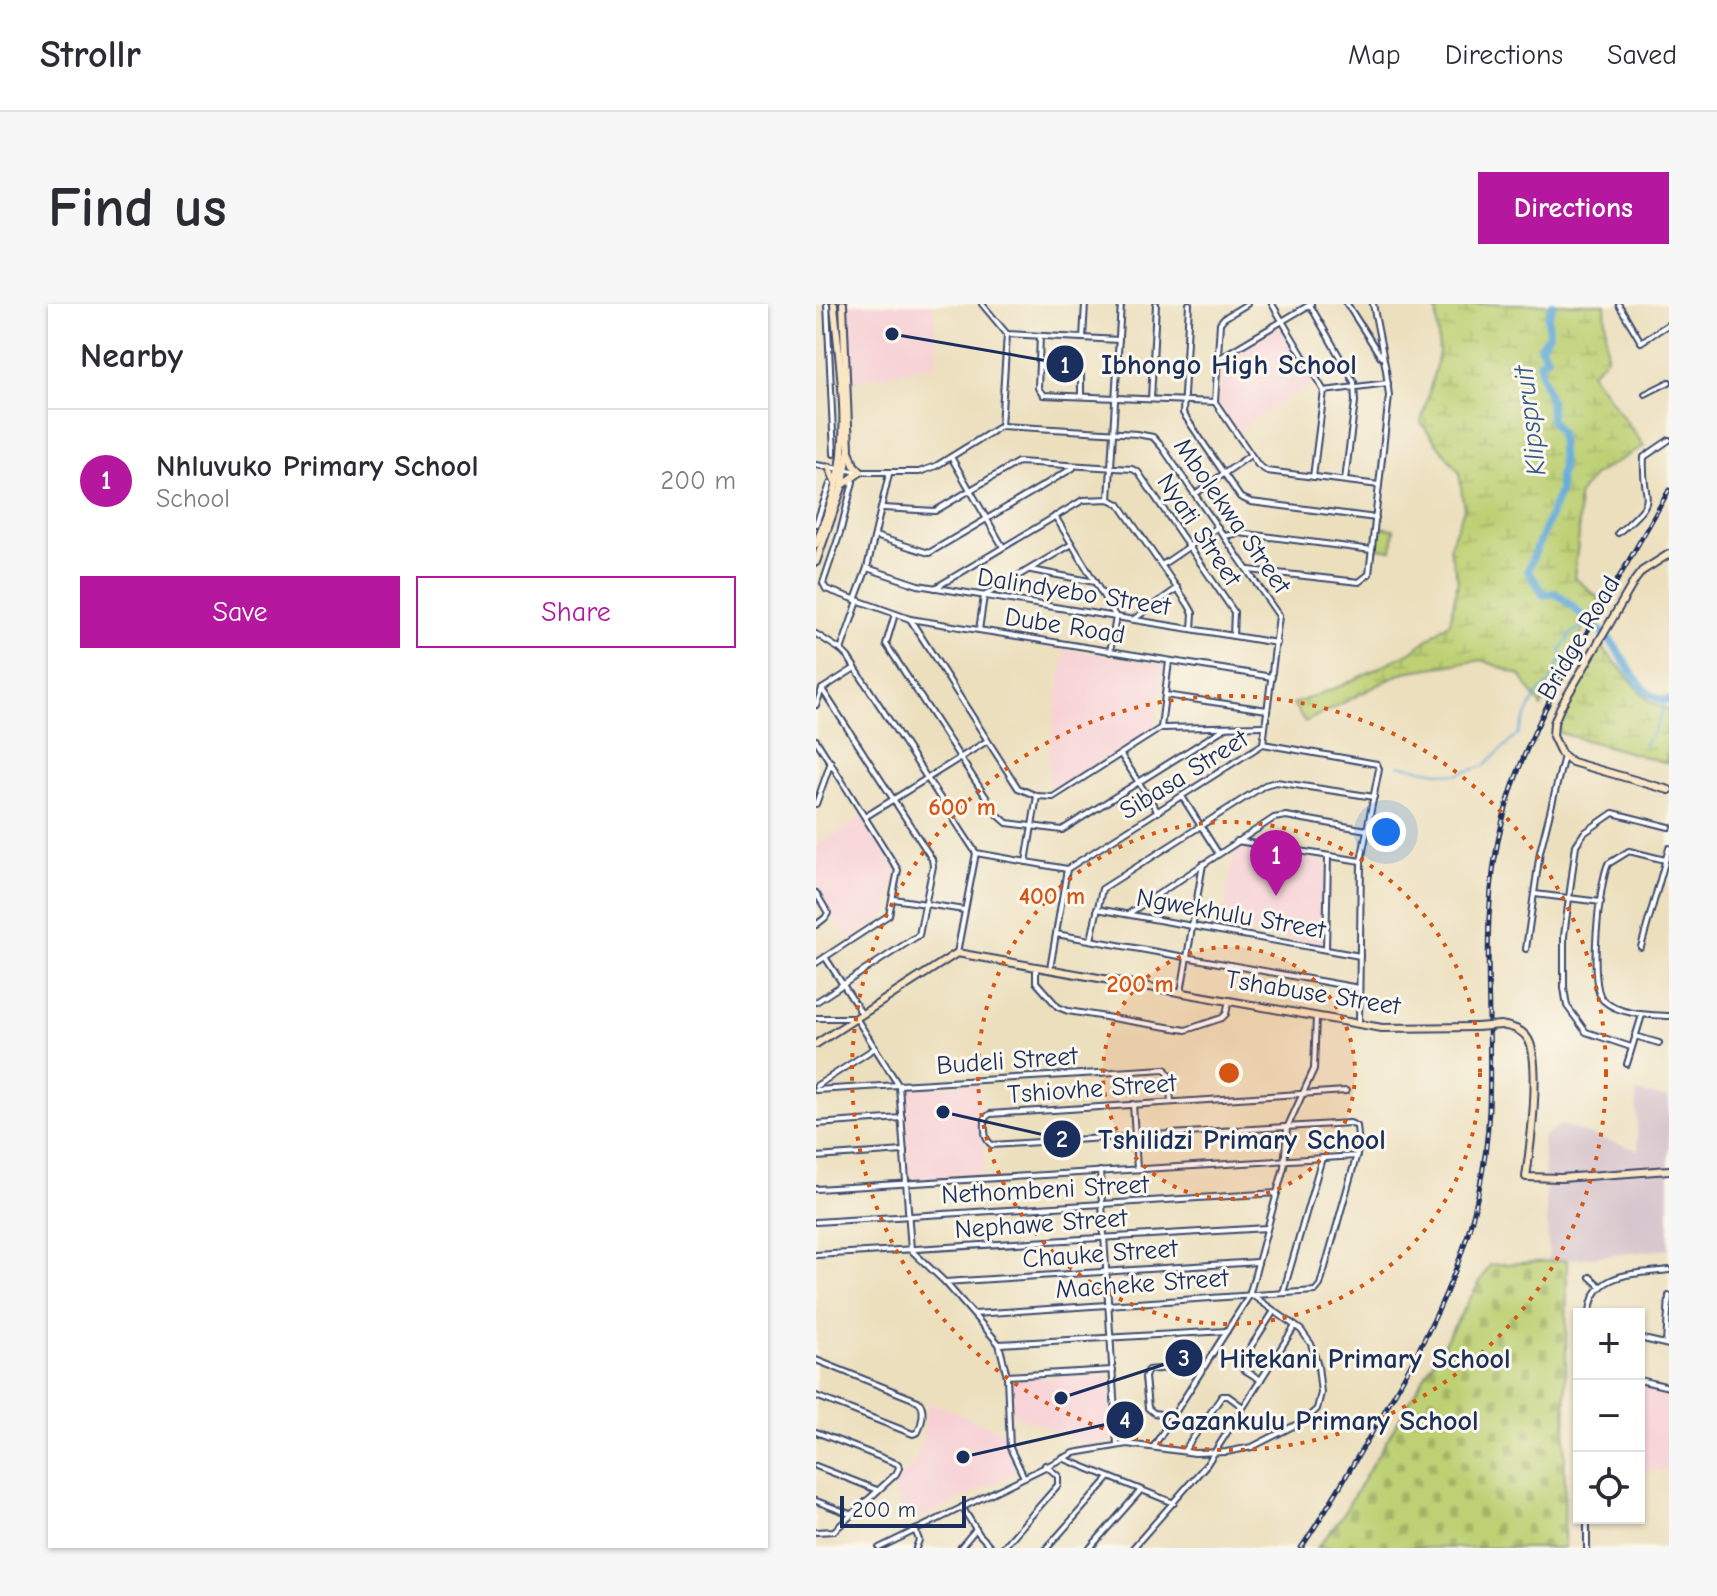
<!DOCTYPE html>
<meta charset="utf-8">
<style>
:root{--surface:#fff;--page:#f7f7f7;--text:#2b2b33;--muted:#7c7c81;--line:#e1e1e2;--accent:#b5179e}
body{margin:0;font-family:"Comic Neue",sans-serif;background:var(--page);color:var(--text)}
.controls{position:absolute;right:24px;bottom:24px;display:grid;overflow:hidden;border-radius:0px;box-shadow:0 2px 6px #0004}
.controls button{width:72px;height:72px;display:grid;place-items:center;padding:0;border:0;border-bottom:2px solid var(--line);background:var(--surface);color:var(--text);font:40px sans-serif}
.scale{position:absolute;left:24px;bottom:20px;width:126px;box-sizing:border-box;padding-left:8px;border:4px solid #1b2f5e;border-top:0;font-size:22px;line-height:28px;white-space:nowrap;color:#1b2f5e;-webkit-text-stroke:6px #fbf7ec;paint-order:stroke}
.you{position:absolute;left:570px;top:528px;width:28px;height:28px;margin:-20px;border:6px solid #fff;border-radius:50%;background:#1a73e8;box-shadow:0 0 0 12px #1a73e833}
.badge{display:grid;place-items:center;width:52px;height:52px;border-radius:50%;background:var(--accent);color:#fff;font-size:26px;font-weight:700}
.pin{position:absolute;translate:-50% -66px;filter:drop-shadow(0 2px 4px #0008)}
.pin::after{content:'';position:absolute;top:42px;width:28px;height:24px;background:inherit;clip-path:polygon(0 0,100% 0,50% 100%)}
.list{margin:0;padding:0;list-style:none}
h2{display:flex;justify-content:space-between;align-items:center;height:104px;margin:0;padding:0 32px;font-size:34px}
h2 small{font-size:26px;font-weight:400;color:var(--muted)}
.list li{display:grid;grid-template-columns:52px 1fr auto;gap:24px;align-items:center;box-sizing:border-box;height:144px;padding:0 32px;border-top:2px solid var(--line)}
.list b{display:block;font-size:30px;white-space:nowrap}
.list p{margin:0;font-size:26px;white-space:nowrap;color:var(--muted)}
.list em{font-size:26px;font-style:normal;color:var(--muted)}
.actions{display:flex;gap:16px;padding:24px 32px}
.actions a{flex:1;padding:18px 0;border:2px solid var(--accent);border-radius:0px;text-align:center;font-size:28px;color:var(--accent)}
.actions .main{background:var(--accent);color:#fff}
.icon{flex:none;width:44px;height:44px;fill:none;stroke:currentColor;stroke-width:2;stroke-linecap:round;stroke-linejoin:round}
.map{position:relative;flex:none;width:853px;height:1244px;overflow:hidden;border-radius:0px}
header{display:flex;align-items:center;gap:48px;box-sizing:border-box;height:112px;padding:0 40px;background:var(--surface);border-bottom:2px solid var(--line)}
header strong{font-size:38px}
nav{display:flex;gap:44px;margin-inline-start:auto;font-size:28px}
.intro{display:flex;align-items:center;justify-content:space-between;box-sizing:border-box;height:192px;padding:0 48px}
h1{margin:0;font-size:56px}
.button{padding:20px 36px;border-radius:0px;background:var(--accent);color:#fff;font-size:28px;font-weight:700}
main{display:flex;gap:48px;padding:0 48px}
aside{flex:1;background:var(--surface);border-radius:0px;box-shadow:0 2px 6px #0004}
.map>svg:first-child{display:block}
.built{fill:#f7cfd4}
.industrial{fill:#d2bdc8}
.wetland{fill:url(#wetland-marsh);stroke:#6c8068;stroke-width:2}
.cemetery{fill:url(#cemetery-stones);stroke:#6c8068;stroke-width:2}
.pitch{fill:#bdd073;stroke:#6c8068;stroke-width:2}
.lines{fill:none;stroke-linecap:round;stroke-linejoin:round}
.stream{stroke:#5fa9d7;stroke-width:2}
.river{stroke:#5fa9d7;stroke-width:8}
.street-casing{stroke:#3a496c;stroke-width:8}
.secondary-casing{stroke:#3a496c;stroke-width:10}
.street{stroke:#fff;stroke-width:4}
.secondary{stroke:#fbe6c4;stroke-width:6}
.rail-casing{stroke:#1b2f5e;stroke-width:5}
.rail{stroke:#fbf7ec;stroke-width:2;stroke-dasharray:6;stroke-linecap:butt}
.secondary-bridge-casing{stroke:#3a496c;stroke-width:10;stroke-linecap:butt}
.secondary-bridge{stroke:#fbe6c4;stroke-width:6}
.ring{fill:none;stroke:#d45514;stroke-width:4;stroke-dasharray:4 8}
.labels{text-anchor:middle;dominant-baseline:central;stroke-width:6;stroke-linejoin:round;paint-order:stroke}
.street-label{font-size:26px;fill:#1b2f5e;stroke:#fbf7ec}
.water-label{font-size:28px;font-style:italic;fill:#335a88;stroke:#fbf7ec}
.centre{fill:#d45514;stroke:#fbf7ec;stroke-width:4}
.ring-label{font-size:24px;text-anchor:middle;font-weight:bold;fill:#d45514;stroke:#fbf7ec;stroke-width:6;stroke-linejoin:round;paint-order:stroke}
.leader{fill:none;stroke:#1b2f5e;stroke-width:3}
.callout-dot{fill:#1b2f5e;stroke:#fbf7ec;stroke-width:3}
.mark-label{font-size:24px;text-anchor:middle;font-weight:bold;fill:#fff}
.callout-label{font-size:28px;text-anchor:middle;font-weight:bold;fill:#1b2f5e;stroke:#fbf7ec;stroke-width:6;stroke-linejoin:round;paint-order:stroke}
</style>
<header>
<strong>Strollr</strong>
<nav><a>Map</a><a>Directions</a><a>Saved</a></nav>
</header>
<div class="intro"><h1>Find us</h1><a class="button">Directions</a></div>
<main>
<aside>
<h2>Nearby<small></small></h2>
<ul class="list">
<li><span class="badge">1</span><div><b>Nhluvuko Primary School</b><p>School</p></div><em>200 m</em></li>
</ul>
<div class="actions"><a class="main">Save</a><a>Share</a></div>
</aside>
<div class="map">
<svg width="853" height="1244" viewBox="0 0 853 1244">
<defs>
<pattern id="wetland-marsh" width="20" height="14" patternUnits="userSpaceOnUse" patternTransform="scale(2)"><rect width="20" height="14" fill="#bdd073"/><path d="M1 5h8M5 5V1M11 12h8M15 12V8" fill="none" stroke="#a2b366"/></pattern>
<pattern id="cemetery-stones" width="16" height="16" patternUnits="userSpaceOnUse" patternTransform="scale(2)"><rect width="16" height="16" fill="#bdd073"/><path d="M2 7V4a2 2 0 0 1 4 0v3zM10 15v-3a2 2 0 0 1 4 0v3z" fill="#a2b366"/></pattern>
</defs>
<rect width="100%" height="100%" fill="#fbf7ec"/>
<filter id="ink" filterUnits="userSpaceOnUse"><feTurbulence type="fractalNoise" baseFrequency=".0125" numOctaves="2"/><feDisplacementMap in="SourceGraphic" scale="16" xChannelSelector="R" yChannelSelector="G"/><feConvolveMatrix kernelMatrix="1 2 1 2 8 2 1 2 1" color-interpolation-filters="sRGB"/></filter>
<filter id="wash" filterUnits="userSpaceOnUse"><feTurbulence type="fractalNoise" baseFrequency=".006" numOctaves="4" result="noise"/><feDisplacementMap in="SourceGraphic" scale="32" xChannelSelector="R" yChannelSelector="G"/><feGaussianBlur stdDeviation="1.8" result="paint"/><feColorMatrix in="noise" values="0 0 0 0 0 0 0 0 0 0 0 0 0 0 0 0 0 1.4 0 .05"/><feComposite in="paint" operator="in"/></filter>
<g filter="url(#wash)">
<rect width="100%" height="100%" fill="#ecdfbd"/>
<g class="built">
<polygon points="32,0 117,0 121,59 35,79"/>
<polygon points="461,24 465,25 497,80 421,126 403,101 405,59"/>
<polygon points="249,345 348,361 338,425 239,488 234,480 232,457"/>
<polygon points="46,513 80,566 72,610 32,636 0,586 0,542"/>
<polygon points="419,542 505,555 509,560 508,637 504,641 406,624"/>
<polygon points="160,780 163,783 169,866 165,872 98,876 93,874 88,787 91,785"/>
<polygon points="288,1070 294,1076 298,1132 295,1136 273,1141 196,1110 194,1078 196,1076"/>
<polygon points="823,1081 853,1089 853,1165 830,1168 823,1166"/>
<polygon points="112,1098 190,1129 191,1145 200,1166 197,1170 94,1220 74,1180 96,1162 107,1137"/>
</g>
<polygon class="industrial" points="820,788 853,794 853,945 733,957 727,833 744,821 822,846"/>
<g class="wetland">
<polygon points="620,0 789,0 791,53 775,69 828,142 778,171 762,192 763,231 758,273 784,295 725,403 704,371 666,356 588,368 489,418 477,400 527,381 595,348 634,318 642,276 633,244 648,205 643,168 605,119 623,49"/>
<polygon points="786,343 834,398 853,406 851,459 744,429 743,420"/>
</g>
<polygon class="cemetery" points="751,956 748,1244 501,1244 524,1215 674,961"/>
<polygon class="pitch" points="564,223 578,225 576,246 561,244"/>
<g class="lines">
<g class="stream">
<path d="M827,440C840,429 845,414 848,397"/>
<polyline points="583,461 639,471 668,462 702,430 720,391 734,379 745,355 745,345 752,336 753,331 772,318"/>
</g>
<path class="river" d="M737,0L732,13L733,30L724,42L731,53L724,57L725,68L734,96L735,116L744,129L746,166L743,173L744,187L712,266L728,291L739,289C752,298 762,307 773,318C779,324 787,328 793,335C808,351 826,400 853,396"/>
</g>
</g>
<g filter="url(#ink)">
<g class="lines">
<g class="street-casing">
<g id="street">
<polyline points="11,0 18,150"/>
<polyline points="166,0 191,30 303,36"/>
<polyline points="373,0 367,109 424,193 435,198 560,214"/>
<polyline points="431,0 408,14 404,19 399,98 442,161 451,167 563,181"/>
<polyline points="456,0 508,87 497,173"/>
<polyline points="531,0 565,53"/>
<polyline points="494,1 538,78 539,98 529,176"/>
<polyline points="803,1 825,38 853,20"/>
<polyline points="224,32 222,84 227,91 399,98"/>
<polyline points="267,34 269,0"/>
<polyline points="402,55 495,0"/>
<polyline points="223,62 262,65 265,70 265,91"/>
<polyline points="508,87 572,79"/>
<polyline points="829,90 853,78"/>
<polyline points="335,95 340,0"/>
<polyline points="185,122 191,30"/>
<polyline points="135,153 187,243"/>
<polyline points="0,161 44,168 103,168 120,162 185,122 321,130 337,133 346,143 463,312 447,440"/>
<polyline points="37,178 24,229 7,279 10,285 94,315 456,373"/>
<polyline points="379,190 433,152"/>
<polyline points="293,195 305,0"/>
<polyline points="67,204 119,207 202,158 316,165 322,168 418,308 417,332"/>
<polyline points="239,212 300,313 294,348"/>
<polyline points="0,220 14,180"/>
<path d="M802,229C847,190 825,203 828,153L853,136"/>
<polyline points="59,232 113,249 257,164"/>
<polyline points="409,232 423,229 556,246"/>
<polyline points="346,261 402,223"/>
<polyline points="51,264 102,281 461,339"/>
<polyline points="215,266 279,278"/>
<polyline points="433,266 543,278 553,270 573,92 570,66 557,0"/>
<polyline points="119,284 267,196 293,195 303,200 372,300 377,309 376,325"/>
<polyline points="39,296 51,264 73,170"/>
<polyline points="79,310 70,340 181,510 191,519 246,526 409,424"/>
<polyline points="94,315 202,484 221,492 237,493 345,424 448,422"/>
<polyline points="318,315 362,284"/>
<polyline points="163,326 168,292 256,240"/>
<polyline points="0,330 25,346 32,353 160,549 251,565 447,440 561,460 563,465 545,557 543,720"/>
<polyline points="25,346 42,297"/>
<polyline points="349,391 451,406"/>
<polyline points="0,401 6,385 39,364"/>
<polyline points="345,424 353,357"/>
<polyline points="0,436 82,566 73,611 0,659"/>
<polyline points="305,451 342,508"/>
<polyline points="367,494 402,549"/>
<polyline points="0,500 15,458"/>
<polyline points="49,513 171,437"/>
<polyline points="421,537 545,557"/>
<path d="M849,556L813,547L792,560C783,580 772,681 787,696C803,711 833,711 853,712"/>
<polyline points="210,558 221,492"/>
<polyline points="0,589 12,609 9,614 0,621"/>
<polyline points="719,590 785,598"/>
<polyline points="78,595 148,606"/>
<polyline points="281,605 544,652"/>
<polyline points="312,610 458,514 470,512 551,526"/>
<polyline points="240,630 543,684"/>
<polyline points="275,636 286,585 449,481 460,478 558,493"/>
<polyline points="825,643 853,544"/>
<polyline points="510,645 512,553"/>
<polyline points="710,645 724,548 748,452"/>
<polyline points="141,649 160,549"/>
<polyline points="9,653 46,710"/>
<polyline points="220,663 220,678 242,703 252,707 370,726 406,714 410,710 413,696"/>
<polyline points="234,665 251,565"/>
<polyline points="365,688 387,560"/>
<polyline points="0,698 103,631 117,562 116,555 6,385"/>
<polyline points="0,714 40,714 83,782 95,946 129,978 183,1040 191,1072 194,1144 207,1171"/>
<polyline points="819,732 843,739"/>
<polyline points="815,743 770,728 751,702 748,684 748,632 760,541 768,529 797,509 853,523"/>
<polyline points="811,760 826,711"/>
<polyline points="0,782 59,744"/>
<polyline points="0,786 349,765 353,771 355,798"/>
<polyline points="317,800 321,865"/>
<polyline points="0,820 86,814"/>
<polyline points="0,853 88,847"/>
<polyline points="284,867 301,1141"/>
<polyline points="0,885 541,852"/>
<polyline points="0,918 461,889"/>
<polyline points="0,951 451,924"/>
<polyline points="774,973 784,982"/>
<polyline points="129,978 442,958"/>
<polyline points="467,989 506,854"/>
<path d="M158,1010L499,987L504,981L543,843L541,822L534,819L176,841C167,835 169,824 169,814L174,810L530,787"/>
<path d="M774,1010C775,967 821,970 853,966"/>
<polyline points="823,1034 853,1041"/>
<polyline points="183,1040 411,1027"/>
<polyline points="850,1040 853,992"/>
<path d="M0,1056L102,1097C110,1104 106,1119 102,1128L97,1130L0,1092"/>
<polyline points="191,1072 297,1066"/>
<polyline points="445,1076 427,1065 425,1058 458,1007"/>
<polyline points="823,1076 853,1083"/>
<polyline points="356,1112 338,1109 332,1104 329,1073 332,1066 389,1061"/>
<polyline points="0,1128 82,1160 83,1164 80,1170 18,1227 0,1228"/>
<polyline points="338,1142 433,992 468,863 471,824 498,765 500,713"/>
<polyline points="368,1147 406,1092 412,1092 427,1103"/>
<polyline points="246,1154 358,1199"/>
<polyline points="0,1162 61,1186"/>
<polyline points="0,1197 34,1210"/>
<polyline points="146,1203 163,1230 176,1244"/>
<polyline points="99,1226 103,1236 100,1244"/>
<polyline points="63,1244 258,1149 311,1140 379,1149 410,1148 436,1143 489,1116 501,1105 505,1089 502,1062 495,1040 485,1026 436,991"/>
<polyline points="144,1244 160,1225"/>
<polyline points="187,1244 242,1181 242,1172 229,1161"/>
<polyline points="231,1244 293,1174"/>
<polyline points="274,1244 325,1186"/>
<polyline points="317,1244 391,1160 479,1022"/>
<polyline points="771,1244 771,1214"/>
</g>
</g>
<g class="secondary-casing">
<g id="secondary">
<polyline points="34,149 38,161 45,168"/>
<polyline points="13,163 20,179"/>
<polyline points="28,180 44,168"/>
<path d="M0,240C11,211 23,181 26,150C31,101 22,49 18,0"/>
<polyline points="853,250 826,267 819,276 744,404 738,419 737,432 745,449 756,458 853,486"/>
<polyline points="0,258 26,183 33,145 27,0"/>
<path d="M685,721C695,723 706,725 712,735C726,757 714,846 710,873L745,874L853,866"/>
<polyline points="0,740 141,649 566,724 661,723"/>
</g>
</g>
<use href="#street" class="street"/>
<use href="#secondary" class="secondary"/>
<g class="rail-casing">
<path id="rail" d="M485,1244C511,1206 534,1165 558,1125C620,1020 668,930 673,805C677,707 662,611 687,515C706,440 745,374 783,307C807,267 830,227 853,186"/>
</g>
<use href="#rail" class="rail"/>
<g class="secondary-bridge-casing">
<polyline id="secondary-bridge" points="661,723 685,721"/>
</g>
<use href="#secondary-bridge" class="secondary-bridge"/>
</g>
</g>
<circle cx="413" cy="769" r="126" fill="#d45514" fill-opacity=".12"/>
<g class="ring">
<circle cx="413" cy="769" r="126"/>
<circle cx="413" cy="769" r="251"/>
<circle cx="413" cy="769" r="377"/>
</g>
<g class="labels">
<g class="street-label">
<text transform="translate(416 212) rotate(55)">Mbolekwa Street</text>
<text transform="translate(383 226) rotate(56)">Nyati Street</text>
<text transform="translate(258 288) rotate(9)">Dalindyebo Street</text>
<text transform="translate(249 322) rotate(9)">Dube Road</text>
<text transform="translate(763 334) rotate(-60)">Bridge Road</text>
<text transform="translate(368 471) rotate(-32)">Sibasa Street</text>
<text transform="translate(415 610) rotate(10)">Ngwekhulu Street</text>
<text transform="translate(497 689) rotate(9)">Tshabuse Street</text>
<text transform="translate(191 757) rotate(-4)">Budeli Street</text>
<text transform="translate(276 785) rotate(-4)">Tshiovhe Street</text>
<text transform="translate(229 886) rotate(-3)">Nethombeni Street</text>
<text transform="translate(225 920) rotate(-4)">Nephawe Street</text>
<text transform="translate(284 950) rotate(-4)">Chauke Street</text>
<text transform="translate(326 980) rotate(-4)">Macheke Street</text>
</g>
<g class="water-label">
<text transform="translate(714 117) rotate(-97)">Klipspruit</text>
</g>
</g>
<circle cx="413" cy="769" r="12" class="centre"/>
<g class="ring-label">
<text x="146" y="511">600 m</text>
<text x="236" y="600">400 m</text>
<text x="324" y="688">200 m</text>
</g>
<path class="leader" d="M76 30L249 60M127 808L246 835M245 1094L368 1054M147 1153L309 1116"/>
<g class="callout-dot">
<circle cx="76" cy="30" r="8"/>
<circle cx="127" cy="808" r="8"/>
<circle cx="245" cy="1094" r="8"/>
<circle cx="147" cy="1153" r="8"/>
<circle cx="249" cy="60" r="20"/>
<circle cx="246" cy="835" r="20"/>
<circle cx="368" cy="1054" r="20"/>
<circle cx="309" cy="1116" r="20"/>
</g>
<g class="mark-label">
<text x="249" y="69">1</text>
<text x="246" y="843">2</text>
<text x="368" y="1062">3</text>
<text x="309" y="1124">4</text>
</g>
<g class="callout-label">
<text x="413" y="70">Ibhongo High School</text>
<text x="426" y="845">Tshilidzi Primary School</text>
<text x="549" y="1064">Hitekani Primary School</text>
<text x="504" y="1126">Gazankulu Primary School</text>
</g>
</svg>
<div class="controls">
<button>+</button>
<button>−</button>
<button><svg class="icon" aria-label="locate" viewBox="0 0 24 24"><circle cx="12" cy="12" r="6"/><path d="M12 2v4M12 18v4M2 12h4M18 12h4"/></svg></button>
</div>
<div class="scale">200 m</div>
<div class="you"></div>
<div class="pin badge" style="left:460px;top:592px">1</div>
</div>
</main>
